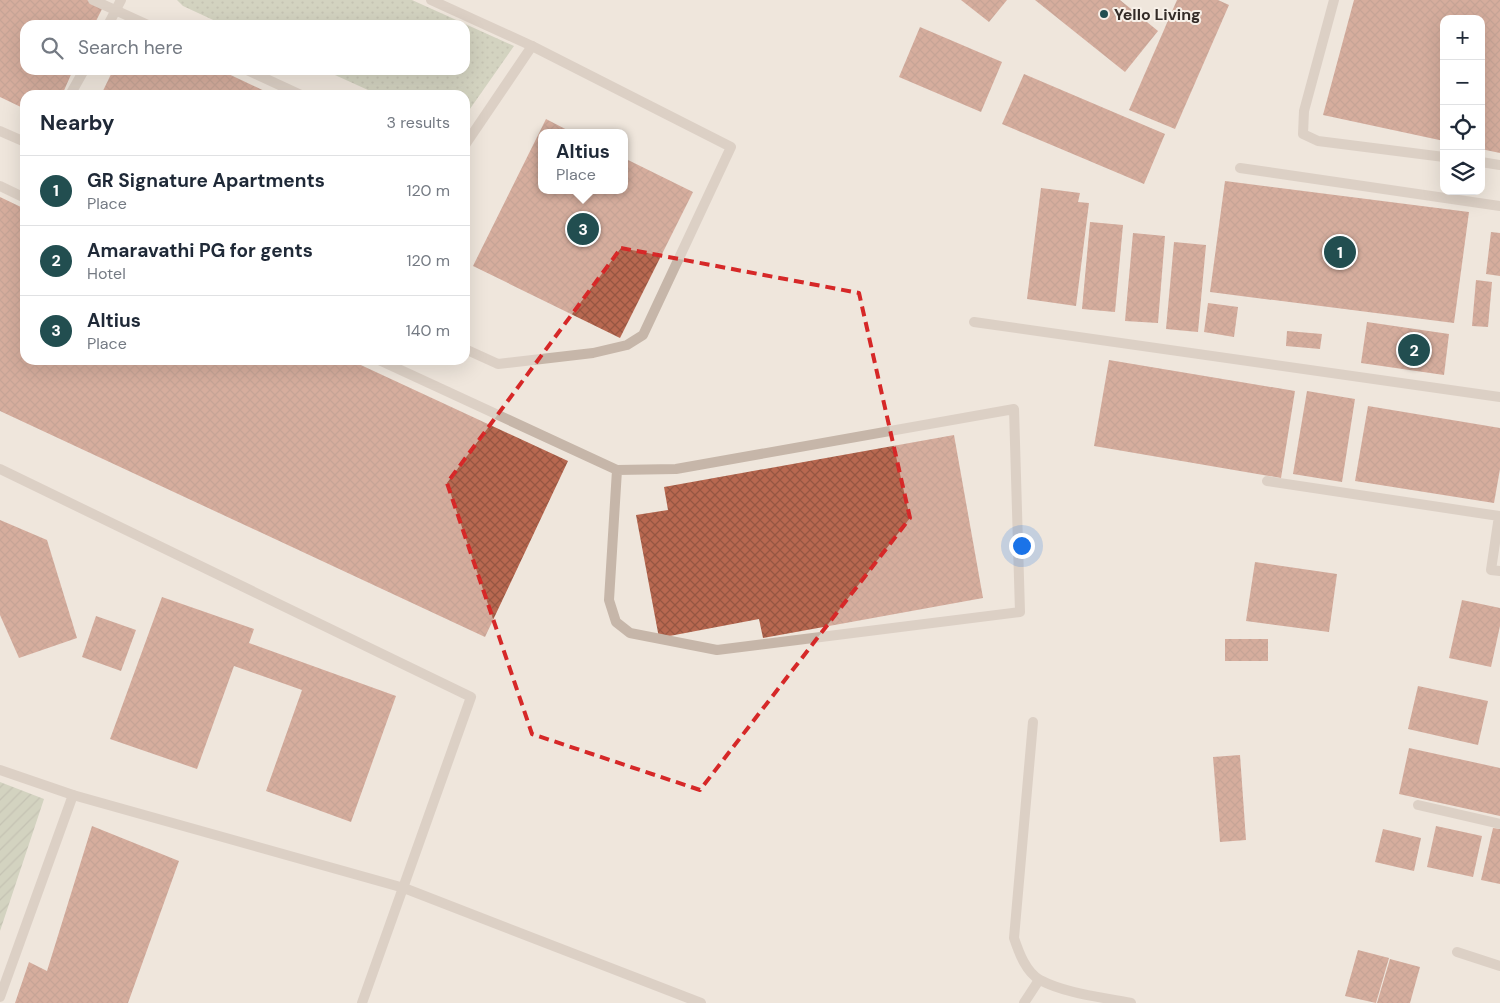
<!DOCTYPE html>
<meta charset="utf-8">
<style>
:root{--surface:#fff;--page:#f2f2f3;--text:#1f2937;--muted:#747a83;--line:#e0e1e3;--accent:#224e50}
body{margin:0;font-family:"DM Sans",sans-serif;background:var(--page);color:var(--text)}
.controls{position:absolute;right:15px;top:15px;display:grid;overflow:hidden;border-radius:10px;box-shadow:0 5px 20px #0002}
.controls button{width:45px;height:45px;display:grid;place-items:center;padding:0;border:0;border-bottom:1px solid var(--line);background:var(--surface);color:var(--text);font:25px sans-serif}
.you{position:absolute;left:1021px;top:545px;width:18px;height:18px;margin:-12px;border:4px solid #fff;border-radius:50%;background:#1a73e8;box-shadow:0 0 0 8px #1a73e833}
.badge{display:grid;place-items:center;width:32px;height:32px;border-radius:50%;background:var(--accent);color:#fff;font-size:16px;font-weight:700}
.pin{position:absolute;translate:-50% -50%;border:2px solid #fff;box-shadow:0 1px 5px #0006}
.popup{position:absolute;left:538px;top:129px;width:90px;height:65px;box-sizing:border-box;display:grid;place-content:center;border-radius:10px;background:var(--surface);filter:drop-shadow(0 1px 4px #0005);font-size:16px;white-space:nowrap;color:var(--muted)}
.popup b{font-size:19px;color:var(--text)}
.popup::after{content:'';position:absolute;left:50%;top:100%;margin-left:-10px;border:10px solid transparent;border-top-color:var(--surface)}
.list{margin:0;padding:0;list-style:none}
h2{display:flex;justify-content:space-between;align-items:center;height:65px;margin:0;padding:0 20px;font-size:21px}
h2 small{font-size:16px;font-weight:400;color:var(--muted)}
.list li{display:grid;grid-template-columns:32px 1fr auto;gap:15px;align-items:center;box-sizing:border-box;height:70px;padding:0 20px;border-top:1px solid var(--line)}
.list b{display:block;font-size:19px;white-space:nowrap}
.list p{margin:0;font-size:16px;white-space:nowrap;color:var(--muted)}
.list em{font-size:16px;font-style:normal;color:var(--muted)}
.icon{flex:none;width:28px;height:28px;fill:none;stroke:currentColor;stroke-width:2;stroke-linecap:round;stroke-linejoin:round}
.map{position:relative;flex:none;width:1500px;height:1003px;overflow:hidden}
.search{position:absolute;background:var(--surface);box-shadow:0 5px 20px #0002;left:20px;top:20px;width:450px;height:55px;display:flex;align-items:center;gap:12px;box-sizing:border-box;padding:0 18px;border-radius:15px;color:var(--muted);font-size:19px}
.panel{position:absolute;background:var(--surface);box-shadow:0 5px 20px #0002;left:20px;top:90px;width:450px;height:275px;border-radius:15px}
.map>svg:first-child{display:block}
.grass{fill:url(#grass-dots)}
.garden{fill:url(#garden-furrows)}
.building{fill:url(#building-cross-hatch)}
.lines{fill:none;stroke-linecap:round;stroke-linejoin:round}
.service{stroke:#c6b6a9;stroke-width:10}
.marked{fill:none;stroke:#d62828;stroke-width:4;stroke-dasharray:10 6;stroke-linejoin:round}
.poi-dot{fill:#224e50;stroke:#f7f0e8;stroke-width:2}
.labels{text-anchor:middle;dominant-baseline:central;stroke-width:4;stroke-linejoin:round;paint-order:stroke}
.poi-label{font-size:16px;font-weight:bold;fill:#342c28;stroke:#f7f0e8;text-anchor:start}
</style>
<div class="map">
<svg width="1500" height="1003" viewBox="0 0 1500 1003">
<defs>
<pattern id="grass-dots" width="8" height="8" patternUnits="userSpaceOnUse" patternTransform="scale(1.25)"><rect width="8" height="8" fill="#b2bc9e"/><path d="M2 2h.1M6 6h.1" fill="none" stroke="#929981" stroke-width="1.8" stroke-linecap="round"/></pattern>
<pattern id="garden-furrows" width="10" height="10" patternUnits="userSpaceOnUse" patternTransform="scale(1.25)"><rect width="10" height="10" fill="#b2bc9e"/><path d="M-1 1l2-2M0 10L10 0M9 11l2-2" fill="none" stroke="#929981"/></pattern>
<pattern id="building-cross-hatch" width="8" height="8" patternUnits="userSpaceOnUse" patternTransform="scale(1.25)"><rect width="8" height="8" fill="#b86850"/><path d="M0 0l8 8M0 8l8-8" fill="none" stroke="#965642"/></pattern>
</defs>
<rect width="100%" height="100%" fill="#efe6dc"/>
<polygon class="grass" points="177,0 412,0 514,46 465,116 465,95 379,95 324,70 465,70 465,25 224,25 183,6"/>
<polygon class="garden" points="0,782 44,799 0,931"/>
<g class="building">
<polygon points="0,0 87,0 103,7 94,25 25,25 25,70 73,70 62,95 25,95 25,109 0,97"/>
<polygon points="961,0 1007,0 989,22"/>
<polygon points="1035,0 1120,0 1158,31 1125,72"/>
<polygon points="1177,0 1218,0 1229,5 1175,129 1129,110"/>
<polygon points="1354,0 1500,0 1500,153 1481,149 1481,19 1444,19 1444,141 1323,115"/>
<polygon points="920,27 1002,62 981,112 899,77"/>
<polygon points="113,70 220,70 273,95 101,95"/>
<polygon points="1024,74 1165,134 1144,184 1002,124"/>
<polygon points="546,119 573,133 542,133 542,190 624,190 624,158 693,192 620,338 473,266"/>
<polygon points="1225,181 1469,212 1454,323 1210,292"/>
<polygon points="1041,188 1080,193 1078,202 1089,203 1076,306 1027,299"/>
<polygon points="0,197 25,209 25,360 350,360 568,461 485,637 0,411"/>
<polygon points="1090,222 1123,225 1115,312 1082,309"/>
<polygon points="1491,232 1500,233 1500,276 1486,274"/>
<polygon points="1133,233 1165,236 1158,323 1125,321"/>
<polygon points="1174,242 1206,245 1198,332 1166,329"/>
<polygon points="1476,280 1492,282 1488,327 1472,326"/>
<polygon points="1208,303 1238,307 1234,337 1204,332"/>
<polygon points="1367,322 1449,334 1444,375 1361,363"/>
<polygon points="1287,331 1322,334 1320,349 1286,346"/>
<polygon points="1109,360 1295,391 1281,478 1094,446"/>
<polygon points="1307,391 1355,399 1342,482 1293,474"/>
<polygon points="1368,406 1500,428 1500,469 1494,503 1355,481"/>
<polygon points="954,435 983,598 763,638 759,619 659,638 636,515 668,510 664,487"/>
<polygon points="0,520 47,540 77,638 19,658 0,615"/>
<polygon points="1255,562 1337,574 1329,632 1246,621"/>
<polygon points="162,597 254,629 249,643 396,696 351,822 266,791 302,690 234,666 197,769 110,739"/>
<polygon points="1462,600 1500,608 1500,626 1491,667 1449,658"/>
<polygon points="96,616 136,630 121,671 82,657"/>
<rect x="1225" y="639" width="43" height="22"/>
<polygon points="1418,686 1488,701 1478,745 1408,729"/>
<polygon points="1409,748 1500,768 1500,816 1399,794"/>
<polygon points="1240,755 1246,840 1220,842 1213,757"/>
<polygon points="92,826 179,861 128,1003 15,1003 29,962 47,971"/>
<polygon points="1436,826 1482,836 1473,877 1427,867"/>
<polygon points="1493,828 1500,829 1500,884 1481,880"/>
<polygon points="1383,829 1421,838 1414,871 1375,862"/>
<polygon points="1358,950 1389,958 1376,1003 1345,996"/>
<polygon points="1390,959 1420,967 1410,1003 1377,1003"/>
</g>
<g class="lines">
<g class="service">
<polyline points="93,0 148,25"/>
<polyline points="431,0 532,46 731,147 643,335 627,345 593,353 498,364 465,349"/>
<polyline points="1334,0 1304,111 1303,134 1318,141 1444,157"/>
<polyline points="108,25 121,0"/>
<polyline points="247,70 301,95"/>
<polyline points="70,95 84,70"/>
<polyline points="0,131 25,142"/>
<polyline points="465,145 532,46"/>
<polyline points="1481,162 1500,165"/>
<polyline points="1240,168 1500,206"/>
<polyline points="0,186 25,198"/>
<polyline points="974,322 1500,397"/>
<polyline points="379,360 617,470 676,469 1014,409 1020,612 717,650 630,633 616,622 609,600 617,470"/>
<polyline points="0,469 471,697 362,1003"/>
<polyline points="1267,481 1499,516 1491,570 1500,571"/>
<path d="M1033,722L1014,938C1019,953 1026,972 1040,980C1067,994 1102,997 1131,1003"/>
<polyline points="0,770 73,795 404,888 701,1003"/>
<polyline points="1418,805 1500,824"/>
<polyline points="1457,952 1500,966"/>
<polyline points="0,997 73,795"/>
<polyline points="1024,1003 1039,980"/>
</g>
</g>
<path d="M0 0H1500V1003H0ZM621,248L859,293L910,518L700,790L532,734L447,483Z" fill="#efe6dc" fill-opacity=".55" fill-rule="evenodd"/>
<path class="marked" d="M621,248L859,293L910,518L700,790L532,734L447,483Z"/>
<circle class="poi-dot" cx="1104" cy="14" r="5"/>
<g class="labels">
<g class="poi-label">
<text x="1114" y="14">Yello Living</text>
</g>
</g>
</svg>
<div class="controls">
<button>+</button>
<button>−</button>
<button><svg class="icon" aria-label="locate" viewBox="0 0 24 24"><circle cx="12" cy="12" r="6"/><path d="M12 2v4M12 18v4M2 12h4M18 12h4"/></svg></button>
<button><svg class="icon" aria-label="layers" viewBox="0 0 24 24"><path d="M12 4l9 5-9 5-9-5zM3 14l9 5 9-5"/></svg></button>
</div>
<div class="you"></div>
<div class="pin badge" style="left:1340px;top:252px">1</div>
<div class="pin badge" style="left:1414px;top:350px">2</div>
<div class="pin badge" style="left:583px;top:229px">3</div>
<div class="popup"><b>Altius</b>Place</div>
<div class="search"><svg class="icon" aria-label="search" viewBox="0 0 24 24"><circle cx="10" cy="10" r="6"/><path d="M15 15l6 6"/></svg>Search here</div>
<section class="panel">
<h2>Nearby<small>3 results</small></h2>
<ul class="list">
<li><span class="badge">1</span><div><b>GR Signature Apartments</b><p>Place</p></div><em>120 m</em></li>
<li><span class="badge">2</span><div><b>Amaravathi PG for gents</b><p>Hotel</p></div><em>120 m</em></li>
<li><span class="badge">3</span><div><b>Altius</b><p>Place</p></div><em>140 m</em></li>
</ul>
</section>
</div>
